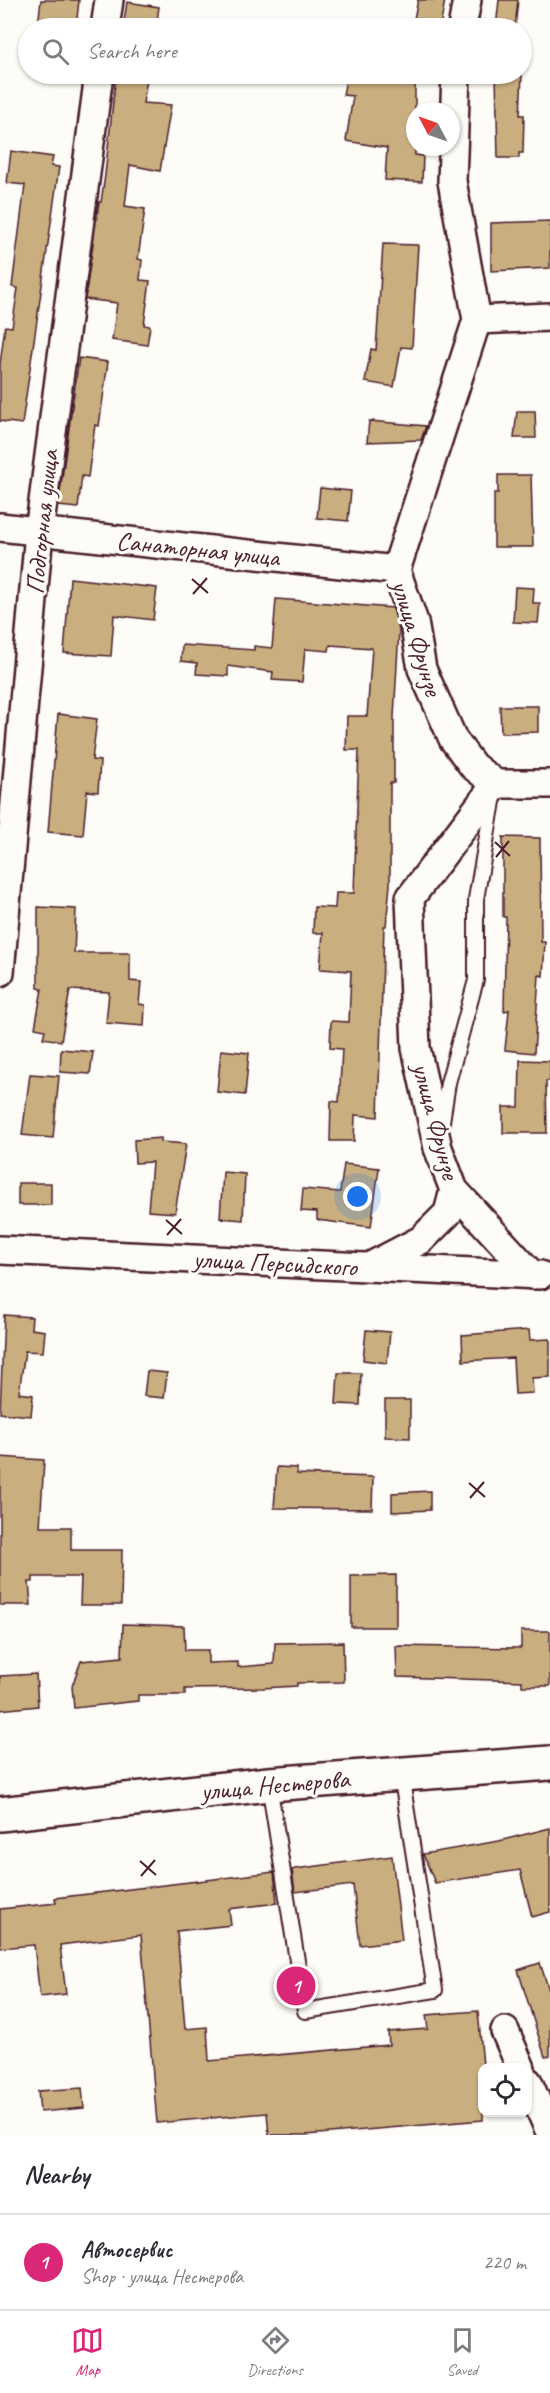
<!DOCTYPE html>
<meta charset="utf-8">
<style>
:root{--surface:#fff;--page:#f7f7f7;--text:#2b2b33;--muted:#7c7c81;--line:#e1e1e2;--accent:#db2777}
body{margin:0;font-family:Caveat,sans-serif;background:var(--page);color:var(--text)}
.controls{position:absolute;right:18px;bottom:18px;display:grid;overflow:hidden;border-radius:12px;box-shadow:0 2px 4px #0004}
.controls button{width:54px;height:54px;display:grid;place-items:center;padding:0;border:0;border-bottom:2px solid var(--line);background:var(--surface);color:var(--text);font:30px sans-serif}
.compass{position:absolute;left:406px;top:102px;width:54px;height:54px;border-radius:50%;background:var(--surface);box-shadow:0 2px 4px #0004;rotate:311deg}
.you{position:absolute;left:358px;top:1197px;width:21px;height:21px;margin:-15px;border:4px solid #fff;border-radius:50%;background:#1a73e8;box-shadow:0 0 0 9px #1a73e833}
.badge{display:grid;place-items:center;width:39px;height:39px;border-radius:50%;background:var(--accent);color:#fff;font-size:20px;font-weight:700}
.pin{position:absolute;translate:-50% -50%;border:3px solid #fff;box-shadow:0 2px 6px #0006}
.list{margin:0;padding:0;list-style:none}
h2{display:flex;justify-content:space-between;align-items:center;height:78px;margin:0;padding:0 24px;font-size:26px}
h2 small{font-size:20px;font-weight:400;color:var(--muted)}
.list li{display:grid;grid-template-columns:39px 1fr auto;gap:18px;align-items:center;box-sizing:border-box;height:96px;padding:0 24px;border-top:2px solid var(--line)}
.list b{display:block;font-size:22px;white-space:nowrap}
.list p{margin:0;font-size:20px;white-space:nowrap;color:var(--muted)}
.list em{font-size:20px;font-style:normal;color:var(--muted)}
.icon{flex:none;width:33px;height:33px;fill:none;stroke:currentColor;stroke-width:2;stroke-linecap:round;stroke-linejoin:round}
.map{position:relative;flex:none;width:550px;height:2135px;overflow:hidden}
.search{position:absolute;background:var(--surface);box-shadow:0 2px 4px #0004;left:18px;right:18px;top:18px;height:66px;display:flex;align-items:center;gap:15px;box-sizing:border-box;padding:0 21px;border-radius:33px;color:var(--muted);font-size:22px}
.sheet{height:174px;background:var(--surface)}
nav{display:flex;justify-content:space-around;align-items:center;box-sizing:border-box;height:84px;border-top:2px solid var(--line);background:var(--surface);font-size:16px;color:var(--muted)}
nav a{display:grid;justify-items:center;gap:3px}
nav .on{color:var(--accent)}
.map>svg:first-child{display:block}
.building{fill:#c9ae7f;stroke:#4a1f2b;stroke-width:1.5}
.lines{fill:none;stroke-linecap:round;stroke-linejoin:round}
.service-casing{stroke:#4a1f2b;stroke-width:18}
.minor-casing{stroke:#4a1f2b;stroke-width:32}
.secondary-casing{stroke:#4a1f2b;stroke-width:38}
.service{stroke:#fdfcf7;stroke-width:14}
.minor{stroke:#fdfcf7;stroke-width:27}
.secondary{stroke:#fdfcf7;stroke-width:33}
.ticks{fill:none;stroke:#4a1f2b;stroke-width:2}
.labels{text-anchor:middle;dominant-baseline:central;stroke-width:6;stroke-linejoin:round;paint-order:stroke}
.street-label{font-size:26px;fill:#4a1f2b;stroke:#fdfcf7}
</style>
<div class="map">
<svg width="550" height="2135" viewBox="0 0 550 2135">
<rect width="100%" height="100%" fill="#fdfcf7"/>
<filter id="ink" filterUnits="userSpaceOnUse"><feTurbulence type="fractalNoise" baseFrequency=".0167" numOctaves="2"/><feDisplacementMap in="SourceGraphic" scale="12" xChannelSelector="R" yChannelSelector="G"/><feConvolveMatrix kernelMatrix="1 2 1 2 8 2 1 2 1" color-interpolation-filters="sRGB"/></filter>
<g filter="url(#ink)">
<g class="building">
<polygon points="41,0 79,0 76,28 38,25"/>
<polygon points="418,0 445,0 440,28 412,28"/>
<polygon points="499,0 518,0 515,28 496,28"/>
<polygon points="127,2 159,7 156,28 123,28"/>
<polygon points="116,74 148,74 143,103 171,105 160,171 130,165 125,206 145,209 138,259 142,260 140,280 150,281 144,325 150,326 147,345 112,340 117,303 85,299 99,202 101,202 105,175"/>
<polygon points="347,74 415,74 415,155 423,156 422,182 385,180 387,148 346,141 353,96 343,95"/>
<polygon points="496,74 522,74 520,115 524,115 523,153 519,153 519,158 498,158"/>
<polygon points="11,151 53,157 51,166 59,167 22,424 0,421 0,364 5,326 12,327 18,288 12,287 25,185 7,183"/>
<polygon points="550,221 550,268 491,271 491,223"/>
<polygon points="383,244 418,245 412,348 401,347 394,387 365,382 371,349 376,350"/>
<polygon points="79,358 108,362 99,426 95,425 88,477 82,476 78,508 58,506"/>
<polygon points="517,411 535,411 536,438 514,438"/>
<polygon points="369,421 426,426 421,440 367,442"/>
<polygon points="498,475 531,475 533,547 494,547 494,493 498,493"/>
<polygon points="320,488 351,491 348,521 317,518"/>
<polygon points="70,578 157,588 153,620 114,615 111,656 64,653"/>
<polygon points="515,587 534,588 533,603 540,603 538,623 513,622"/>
<polygon points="276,599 393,608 399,630 394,717 394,783 390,783 390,885 386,926 384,926 378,1117 355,1115 354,1141 330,1141 331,1101 339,1102 342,1049 330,1048 331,1021 349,1022 351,971 320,969 323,933 313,933 314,907 335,908 336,893 354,893 359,750 346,750 347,716 367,716 372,648 330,645 329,651 305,649 302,682 272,680 273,672 228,666 228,676 196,674 197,663 181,661 182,645 254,650 254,646 272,648"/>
<polygon points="500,706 538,706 538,732 501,733"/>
<polygon points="58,714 97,719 92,760 100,761 98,792 87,791 83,835 48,832"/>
<polygon points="503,837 540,838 541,942 545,942 543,976 539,975 534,1053 505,1050 509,1010 504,1011 506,917 503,917"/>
<polygon points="38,907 76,909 74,953 130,953 130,981 141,982 139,1004 145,1005 144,1026 106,1023 109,992 70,990 61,1041 43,1038 45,1030 35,1028 42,989 38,988"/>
<polygon points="61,1049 93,1052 90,1074 60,1072"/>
<polygon points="221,1050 249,1053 245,1095 217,1092"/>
<polygon points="520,1060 550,1061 550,1081 546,1081 547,1133 503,1133 503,1107 519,1107"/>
<polygon points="30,1074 59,1076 53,1138 22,1135"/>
<polygon points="161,1138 161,1142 186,1144 175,1213 148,1211 152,1162 135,1163 134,1140"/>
<polygon points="344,1164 379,1168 371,1227 317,1220 317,1212 301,1211 303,1189 340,1192"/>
<polygon points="223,1172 245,1174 243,1220 220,1218"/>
<rect x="18" y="1183" width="33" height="22"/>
<polygon points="4,1315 32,1317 31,1329 45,1331 43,1352 25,1351 19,1393 33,1395 31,1416 0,1413"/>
<polygon points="366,1330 390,1332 387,1363 363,1360"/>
<polygon points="529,1330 530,1340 550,1339 550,1377 532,1378 533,1393 515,1394 513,1358 463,1361 462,1335"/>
<polygon points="147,1371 167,1373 164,1398 144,1396"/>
<polygon points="338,1373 361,1373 360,1405 336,1404"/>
<polygon points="385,1400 410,1400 410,1438 385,1437"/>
<polygon points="0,1457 44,1460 40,1527 71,1527 71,1550 122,1550 121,1605 80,1605 81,1577 33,1577 33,1582 29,1582 31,1605 0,1605"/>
<polygon points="277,1467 297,1468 297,1474 373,1477 372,1509 274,1508"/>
<polygon points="430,1491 430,1510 392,1512 392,1493"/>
<polygon points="396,1575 396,1627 351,1627 351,1576"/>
<polygon points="123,1624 184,1626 185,1650 208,1650 208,1663 238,1662 238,1667 274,1664 275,1643 343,1642 344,1682 297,1683 297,1686 263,1688 185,1689 185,1695 138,1695 138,1701 74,1708 72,1686 81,1661 122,1657"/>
<polygon points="521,1631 550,1631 550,1686 522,1686 522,1681 397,1677 396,1646 521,1648"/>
<polygon points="36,1674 38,1706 0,1710 0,1676"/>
<polygon points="550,1828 550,1912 532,1917 520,1870 435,1883 423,1854 499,1841"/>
<polygon points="392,1856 402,1940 360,1945 353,1885 295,1892 292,1870 295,1869"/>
<polygon points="274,1872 277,1903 229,1909 231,1925 177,1931 185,2029 207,2027 209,2061 389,2045 388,2032 428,2029 426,2015 478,2011 483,2065 483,2120 306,2135 269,2135 267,2113 157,2123 141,1935 60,1945 66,1994 40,1997 34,1945 0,1948 0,1909 56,1903 55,1898"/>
<polygon points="540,1963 550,1993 550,2056 545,2057 518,1970"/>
<polygon points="82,2088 84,2108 40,2112 38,2091"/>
</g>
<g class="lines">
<g class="service-casing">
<g id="service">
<polyline points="441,1128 448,1083 476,980 476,899 494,796"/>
<polyline points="269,1784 305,2011 435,1990 401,1774"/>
</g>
</g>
<g class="minor-casing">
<g id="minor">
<polyline points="105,28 109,0"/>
<polyline points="462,28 467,0"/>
<polyline points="456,74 452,181 477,320 396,570 414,622 422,669 453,739 473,766 496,784 410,898 416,1048 438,1148 454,1190 532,1275"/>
<polyline points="477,320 550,317"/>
<polyline points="0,527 396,570"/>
<polyline points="496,784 550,784"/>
<polyline points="0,972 39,532 99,74"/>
<polyline points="0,1250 540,1275"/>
<polyline points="369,1267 421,1240 448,1213 454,1190"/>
<polyline points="505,2031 521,2068"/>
<polyline points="528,2082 550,2132"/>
</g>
</g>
<g class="secondary-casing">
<polyline id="secondary" points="0,1814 269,1784 550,1763"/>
</g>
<use href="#service" class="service"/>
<use href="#minor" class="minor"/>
<use href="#secondary" class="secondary"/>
</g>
</g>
<path class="ticks" d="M192,579L208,593M193,594L207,578M495,842L510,856M496,857L509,841M166,1220L182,1234M167,1235L181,1219M469,1483L485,1497M470,1498L484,1482M140,1861L156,1875M141,1876L155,1860"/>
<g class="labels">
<g class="street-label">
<text transform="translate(42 522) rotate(-84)">Подгорная улица</text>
<text transform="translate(198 549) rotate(6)">Санаторная улица</text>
<text transform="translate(417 638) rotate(73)">улица Фрунзе</text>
<text transform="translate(436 1121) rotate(75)">улица Фрунзе</text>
<text transform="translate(275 1263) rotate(3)">улица Персидского</text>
<text transform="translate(275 1785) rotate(-5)">улица Нестерова</text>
</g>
</g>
</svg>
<div class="controls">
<button><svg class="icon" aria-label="locate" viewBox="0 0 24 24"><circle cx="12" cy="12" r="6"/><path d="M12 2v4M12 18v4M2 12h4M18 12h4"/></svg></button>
</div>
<svg class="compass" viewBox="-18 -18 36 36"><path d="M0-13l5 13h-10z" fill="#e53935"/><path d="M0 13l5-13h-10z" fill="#7c7c81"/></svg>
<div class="you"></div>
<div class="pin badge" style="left:296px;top:1986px">1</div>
<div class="search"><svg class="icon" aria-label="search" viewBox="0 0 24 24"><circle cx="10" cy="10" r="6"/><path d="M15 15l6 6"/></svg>Search here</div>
</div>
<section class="sheet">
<h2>Nearby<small></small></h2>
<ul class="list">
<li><span class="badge">1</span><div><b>Автосервис</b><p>Shop · улица Нестерова</p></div><em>220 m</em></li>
</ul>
</section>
<nav>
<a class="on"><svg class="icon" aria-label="map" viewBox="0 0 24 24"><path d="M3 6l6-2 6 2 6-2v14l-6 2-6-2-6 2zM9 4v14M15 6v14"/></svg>Map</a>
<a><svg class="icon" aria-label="directions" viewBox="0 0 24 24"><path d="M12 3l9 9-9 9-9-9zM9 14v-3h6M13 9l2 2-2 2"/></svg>Directions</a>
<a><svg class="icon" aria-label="saved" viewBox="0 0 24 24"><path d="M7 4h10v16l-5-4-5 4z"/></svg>Saved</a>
</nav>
